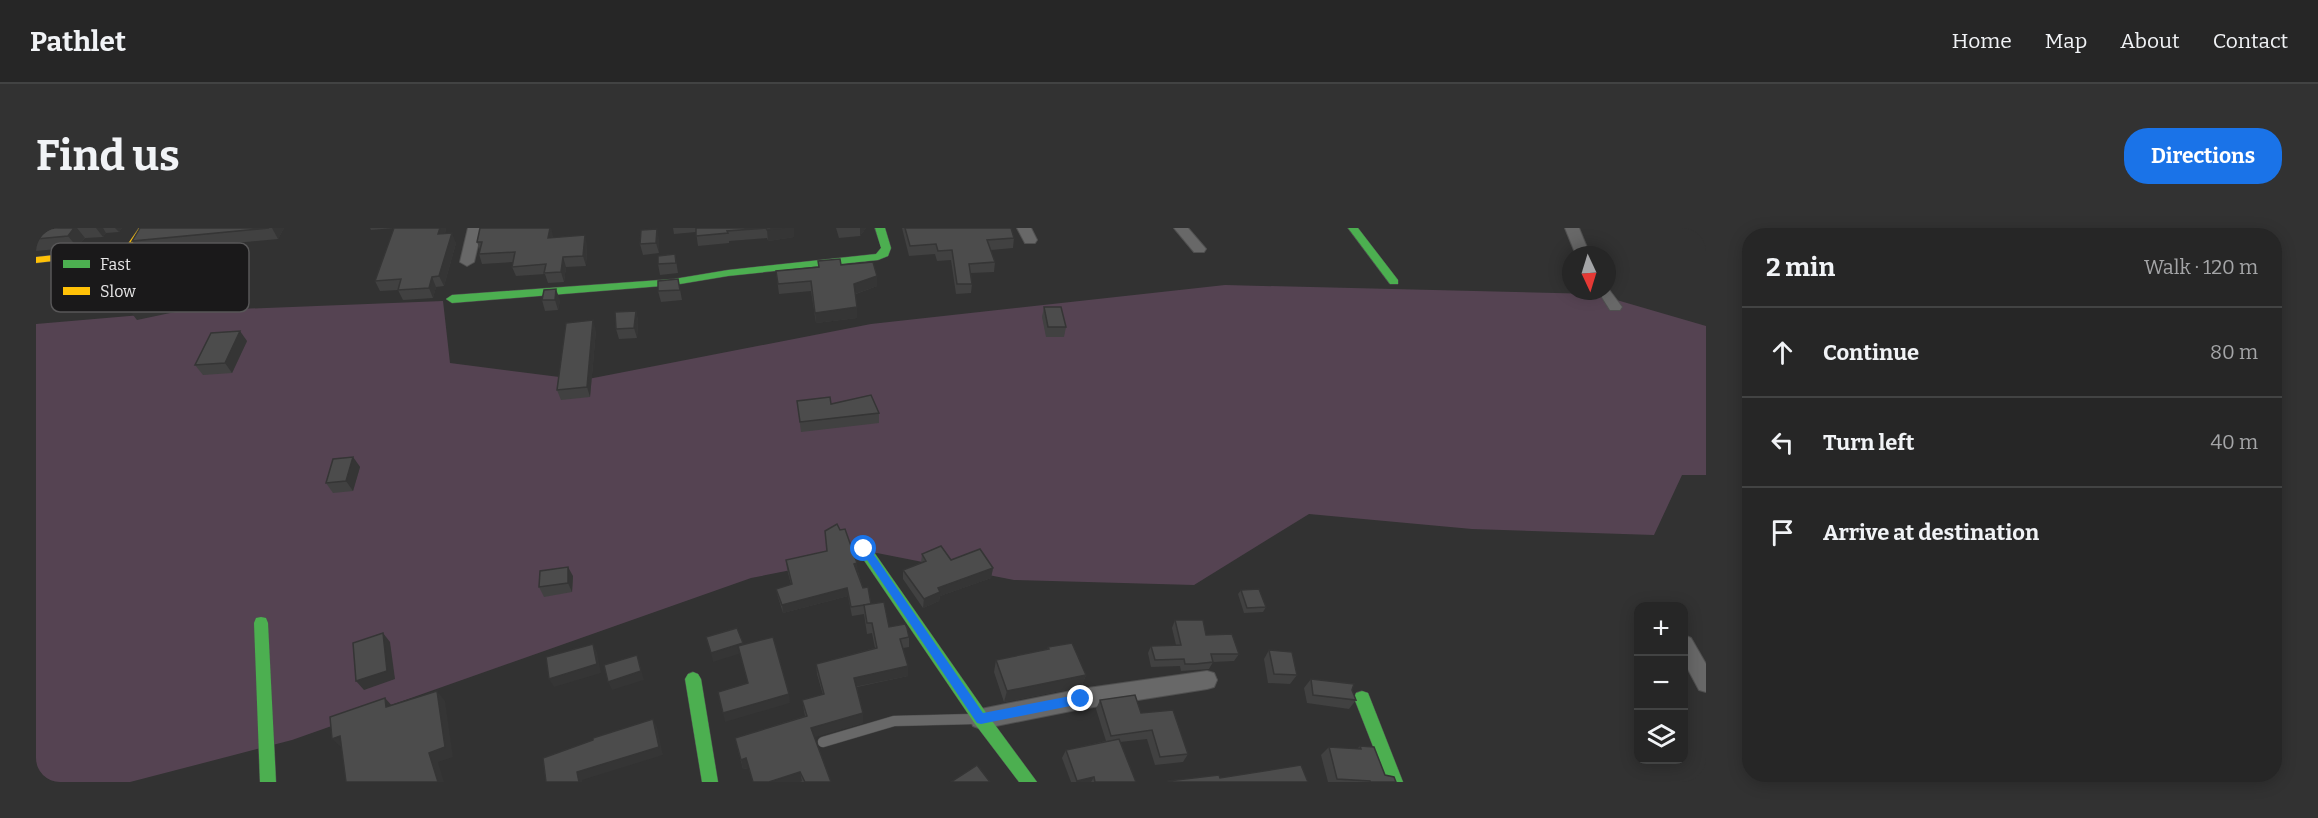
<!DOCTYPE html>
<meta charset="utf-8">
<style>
:root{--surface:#262626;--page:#323232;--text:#f1f3f6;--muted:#a4a5a7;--line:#424343;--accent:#1a73e8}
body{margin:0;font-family:Bitter,serif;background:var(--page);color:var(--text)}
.controls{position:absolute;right:18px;bottom:18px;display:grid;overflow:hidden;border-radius:12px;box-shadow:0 3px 15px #0003}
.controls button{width:54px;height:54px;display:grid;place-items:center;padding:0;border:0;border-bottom:2px solid var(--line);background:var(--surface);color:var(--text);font:30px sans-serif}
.compass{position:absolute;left:1526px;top:18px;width:54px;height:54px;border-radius:50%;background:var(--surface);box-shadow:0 3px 15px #0003;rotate:176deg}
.stop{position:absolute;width:18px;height:18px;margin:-14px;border:4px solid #1a73e8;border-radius:50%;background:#fff}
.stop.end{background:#1a73e8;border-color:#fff;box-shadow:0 2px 6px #0008}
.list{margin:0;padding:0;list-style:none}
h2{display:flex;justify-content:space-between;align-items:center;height:78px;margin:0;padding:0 24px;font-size:26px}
h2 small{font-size:20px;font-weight:400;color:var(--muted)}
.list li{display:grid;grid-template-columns:39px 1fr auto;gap:18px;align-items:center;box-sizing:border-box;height:90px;padding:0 24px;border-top:2px solid var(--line)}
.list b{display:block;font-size:22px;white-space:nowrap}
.list em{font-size:20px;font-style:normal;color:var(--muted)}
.icon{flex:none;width:33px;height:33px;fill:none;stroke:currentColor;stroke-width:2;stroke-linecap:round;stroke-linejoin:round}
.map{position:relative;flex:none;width:1670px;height:554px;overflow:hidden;border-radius:24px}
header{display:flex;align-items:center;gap:36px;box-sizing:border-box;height:84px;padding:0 30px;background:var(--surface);border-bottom:2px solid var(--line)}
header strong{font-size:28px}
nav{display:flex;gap:33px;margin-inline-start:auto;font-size:21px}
.intro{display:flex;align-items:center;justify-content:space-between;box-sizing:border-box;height:144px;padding:0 36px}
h1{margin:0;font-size:42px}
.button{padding:15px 27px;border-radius:24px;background:var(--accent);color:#fff;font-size:21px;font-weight:700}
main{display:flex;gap:36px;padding:0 36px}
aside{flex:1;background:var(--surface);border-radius:24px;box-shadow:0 3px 15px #0003}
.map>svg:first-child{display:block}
.green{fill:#554352}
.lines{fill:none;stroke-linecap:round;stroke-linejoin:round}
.lane-casing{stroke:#505050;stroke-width:11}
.street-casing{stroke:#505050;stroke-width:2}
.fast-casing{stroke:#505050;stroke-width:1}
.slow-casing{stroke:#505050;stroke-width:1}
.lane{stroke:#686868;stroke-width:10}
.street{fill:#686868;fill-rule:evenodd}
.fast{fill:#4caf50;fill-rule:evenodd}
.slow{fill:#ffc107;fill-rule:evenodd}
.wall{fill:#414141}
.shaded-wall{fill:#353535}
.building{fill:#4c4c4c;stroke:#353535;stroke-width:1.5}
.route{fill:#1a73e8}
.key{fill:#1a191a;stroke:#585758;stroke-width:1.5}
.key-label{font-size:16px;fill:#e8e7e8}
</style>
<header>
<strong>Pathlet</strong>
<nav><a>Home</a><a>Map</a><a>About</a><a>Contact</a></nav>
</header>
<div class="intro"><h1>Find us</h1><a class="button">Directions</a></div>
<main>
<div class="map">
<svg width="1670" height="554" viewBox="0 0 1670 554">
<rect width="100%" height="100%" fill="#323232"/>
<polygon class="green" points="1189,57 1560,66 1670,98 1670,247 1646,247 1618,307 1436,301 1273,286 1158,357 978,352 841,325 715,350 256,512 94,554 0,554 0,96 152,83 407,73 414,135 547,152 835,96"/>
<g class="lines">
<g class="lane-casing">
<polyline id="lane" points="787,514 858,493 937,491"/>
</g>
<g class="street-casing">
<g id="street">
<polygon points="432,0 446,0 438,34 431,38 424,34"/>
<polygon points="981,0 995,0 1001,12 999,15 989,15"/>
<polygon points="1138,0 1152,0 1170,21 1168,24 1158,24"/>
<polygon points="1529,0 1543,0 1554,27 1540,27"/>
<polygon points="1571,59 1586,79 1584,82 1574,82 1562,63 1571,63"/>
<polygon points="1648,407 1655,410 1670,436 1670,464 1663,462 1648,434"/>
<polygon points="1171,443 1178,445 1181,452 1178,459 1171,461 1045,481 945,501 937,498 934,491 937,484 945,481 1045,461"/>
</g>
</g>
<g class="fast-casing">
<g id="fast">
<polygon points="839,0 849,0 855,20 852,28 842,32 692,48 638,57 416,75 410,71 416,67 638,51 692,42 840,26 845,20"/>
<polygon points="1312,0 1322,0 1362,52 1362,56 1354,56"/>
<polygon points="828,315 833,317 951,486 1001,554 983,554 939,496 823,325 821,321 823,317"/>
<polygon points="225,389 230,390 232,395 240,554 224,554 218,395 220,390"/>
<polygon points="657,444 662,446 665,451 682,554 666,554 649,451 652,446"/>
<polygon points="1326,463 1332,465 1334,470 1367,554 1351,554 1318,470 1320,465"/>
</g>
</g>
<g class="slow-casing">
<polygon id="slow" points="103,0 113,0 99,21 89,25 0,35 0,29 83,20 91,17"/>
</g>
<use href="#lane" class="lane"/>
<use href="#street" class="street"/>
<use href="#fast" class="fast"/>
<use href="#slow" class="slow"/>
</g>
<g class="wall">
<polygon points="0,0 86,0 83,4 70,5 67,9 49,10 41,19 0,23"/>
<polygon points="104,0 248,0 242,11 104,24 96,13"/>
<polygon points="334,0 410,0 409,5 420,15 408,58 400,59 397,70 367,72 362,62 344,63 339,53 358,0 335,2"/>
<polygon points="637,0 758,0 758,9 732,13 731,10 693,13 693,15 662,18 660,4 638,6"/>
<polygon points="800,0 830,0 824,8 803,10"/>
<polygon points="866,0 975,0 978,10 977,20 955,22 959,34 958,44 935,45 936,56 935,65 920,66 915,32 901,33 899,26 873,28"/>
<polygon points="517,7 517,10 551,17 550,38 530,39 528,54 512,55 509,46 480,48 476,39 477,34 446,36 443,26 444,22 441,14"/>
<polygon points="623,11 623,25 607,27 604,16"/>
<polygon points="639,26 642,45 624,47 622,36"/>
<polygon points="805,37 841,48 841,58 820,66 821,90 780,95 775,63 743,66 740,43"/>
<polygon points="642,51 646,72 625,74 622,63"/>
<polygon points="506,72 524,72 522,82 509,83"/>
<polygon points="1008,79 1030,99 1028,109 1010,109 1006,89"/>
<polygon points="600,83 602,93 601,110 583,111 580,101"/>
<polygon points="560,102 554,169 525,172 521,162"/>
<polygon points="211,113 196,145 167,147 159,137"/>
<polygon points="761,173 795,176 843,185 843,195 765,204"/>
<polygon points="317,229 324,239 317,263 297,265 290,255"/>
<polygon points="886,326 957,340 955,350 904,368 903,373 887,380 867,351 867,342 885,335"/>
<polygon points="750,332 822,344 827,360 835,376 853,399 873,409 873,419 867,420 872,438 872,448 821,459 827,495 778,509 795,554 766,554 713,540 707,541 699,510 769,488 766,472 787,467 781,446 780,436 839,420 836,405 831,406 828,386 816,388 812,368 747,385 742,369 740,361 755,356 751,341"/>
<polygon points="537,348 536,364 508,369 503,359"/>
<polygon points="1205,362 1230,379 1227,384 1208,385 1202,366"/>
<polygon points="1139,392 1170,407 1203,426 1198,433 1177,434 1173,441 1145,443 1144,438 1115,439 1112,425 1115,418 1140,417 1136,400"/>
<polygon points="1012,419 1050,447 1045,459 968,474 958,444 960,432 1011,422"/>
<polygon points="1233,422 1261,447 1254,456 1232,455 1228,431"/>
<polygon points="1275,451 1320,472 1313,481 1271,475 1268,460"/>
<polygon points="1064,472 1105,485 1152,526 1147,534 1119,537 1111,511 1084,514 1100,554 1035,554 1026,530 1030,522 1070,513 1060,481"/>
<polygon points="1324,518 1349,547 1360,554 1292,554 1285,527 1293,519 1321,521"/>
</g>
<g class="shaded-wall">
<polygon points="38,0 41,0 49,10 41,19 32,8"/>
<polygon points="60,0 67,0 70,5 67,9"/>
<polygon points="79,0 86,0 83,4"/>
<polygon points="236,0 248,0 242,11"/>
<polygon points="404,0 410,0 407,16 402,6"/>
<polygon points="514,0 515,0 517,7 515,20 512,10"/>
<polygon points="748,0 758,0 758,9 732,13 731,2"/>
<polygon points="824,0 830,0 824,8"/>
<polygon points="621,1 623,11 623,25 620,15"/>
<polygon points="416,5 420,15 408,58 403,48"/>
<polygon points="549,7 551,17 550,38 547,28"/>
<polygon points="527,29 530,39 528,54 525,44"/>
<polygon points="129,33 136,43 139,84 101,92 93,82"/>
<polygon points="841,48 841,58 819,66 818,56"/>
<polygon points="396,49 400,59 397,70 393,60"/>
<polygon points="520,61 524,72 522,82 519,72"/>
<polygon points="821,79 821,90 780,95 779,85"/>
<polygon points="600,83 602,93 601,110 598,100"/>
<polygon points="557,92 560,102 554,169 551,159"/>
<polygon points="204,103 211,113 196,145 189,135"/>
<polygon points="317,229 324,239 317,263 310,253"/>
<polygon points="821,335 822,344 818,345 818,336"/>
<polygon points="532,339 537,348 536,364 532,355"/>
<polygon points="957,340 955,350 904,368 903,373 887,380 888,371 902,360"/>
<polygon points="811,360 812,368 747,385 746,377"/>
<polygon points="347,405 354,414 359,451 328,462 320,453"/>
<polygon points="707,415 709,424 677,434 675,425"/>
<polygon points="557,416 561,424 565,445 518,459 513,451"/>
<polygon points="601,427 608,452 576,462 572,454"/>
<polygon points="872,438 872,448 818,459 818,450"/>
<polygon points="1050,447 1045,459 968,474 971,463"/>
<polygon points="401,463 409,473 417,529 402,534 408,554 402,554 393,525"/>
<polygon points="753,466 754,475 689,494 687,485"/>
<polygon points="349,470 358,480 350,479"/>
<polygon points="827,485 827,495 776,510 775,500"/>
<polygon points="617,491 621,499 627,527 546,552 546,554 543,554 541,544"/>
<polygon points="304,508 306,520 296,511"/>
<polygon points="710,530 713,540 707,541 705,532"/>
<polygon points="764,544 766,553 763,554 733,554"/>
<polygon points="1058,549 1055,554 1040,554 1041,553"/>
</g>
<g class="building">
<polygon points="0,0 38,0 32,8 0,11"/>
<polygon points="104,0 233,0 96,13"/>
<polygon points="358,0 404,0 402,6 416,5 403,48 396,49 393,60 362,62 365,51 339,53"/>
<polygon points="444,0 514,0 512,10 549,7 547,28 527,29 525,44 508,45 510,36 476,39 479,24 443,26 446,14 441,14"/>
<polygon points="660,0 748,0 731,2 730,0 691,3 692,5 660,8"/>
<polygon points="869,0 975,0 978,10 951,12 959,34 933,36 936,56 921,56 916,22 902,23 900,16 874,18"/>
<polygon points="621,1 620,15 604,16 605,2"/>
<polygon points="639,26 640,35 622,36 622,28"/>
<polygon points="804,31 805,37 837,34 841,48 818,56 821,79 779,85 775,53 742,56 740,43 783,39 782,33"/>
<polygon points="642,51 644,62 622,63 622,53"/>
<polygon points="520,61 519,72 506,72 508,62"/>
<polygon points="1008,79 1025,79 1030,99 1012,99"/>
<polygon points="600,83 598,100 580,101 579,84"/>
<polygon points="557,92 551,159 521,162 530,95"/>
<polygon points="204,103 189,135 159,137 175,105"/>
<polygon points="835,167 843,185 764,194 761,173 794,169 795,176"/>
<polygon points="317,229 310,253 290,255 297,231"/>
<polygon points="801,296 804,302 809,301 821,335 818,336 827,360 832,359 835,376 815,379 811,360 746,377 740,361 756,356 750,332 791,323 789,303"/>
<polygon points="905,318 915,332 944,321 957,340 902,360 904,364 888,371 867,342 890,333 886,326"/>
<polygon points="532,339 532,355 503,359 504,343"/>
<polygon points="1223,361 1230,379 1211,380 1205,362"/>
<polygon points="848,374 853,399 869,396 871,400 873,409 864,411 872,438 818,450 827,485 775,500 795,554 769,554 764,544 733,554 717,554 710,530 705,532 699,510 771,488 766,472 788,466 780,436 841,420 836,395 831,395 828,377"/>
<polygon points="1139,392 1167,392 1170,407 1196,406 1203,426 1175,426 1177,434 1159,436 1149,436 1148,431 1119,432 1115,418 1145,417"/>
<polygon points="701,400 707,415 675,425 670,409"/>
<polygon points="347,405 351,443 320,453 317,415"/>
<polygon points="737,409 753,466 687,485 682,464 712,455 702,418"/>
<polygon points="1036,415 1050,447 971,463 960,432 1013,421 1012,419"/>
<polygon points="557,416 561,436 513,451 510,429"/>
<polygon points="1233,422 1256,424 1261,447 1238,446"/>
<polygon points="601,427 605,443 572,454 568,437"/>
<polygon points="1275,451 1318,456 1316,462 1320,472 1277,467"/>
<polygon points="401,463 409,519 393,525 402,554 310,554 304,508 296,511 294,489 349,470 350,479"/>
<polygon points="1099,467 1105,485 1137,482 1152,526 1124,529 1116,502 1075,508 1064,472"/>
<polygon points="617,491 623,519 541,544 543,554 510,554 507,530 557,512 557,510"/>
<polygon points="1083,511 1100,554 1059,554 1058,549 1041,553 1030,522"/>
<polygon points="1324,518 1338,519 1349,547 1358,549 1360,554 1335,554 1334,553 1301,551 1293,519 1325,521"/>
<polygon points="941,537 954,554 915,554"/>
<polygon points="1265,537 1272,554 1132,554 1132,553 1183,547 1184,550"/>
</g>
<polygon class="route" points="828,316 832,318 947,485 1045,466 1049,467 1049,475 945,496 941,495 825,323 823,321"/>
<rect x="15" y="15" width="198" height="69" rx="9" class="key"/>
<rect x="27" y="32" width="27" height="8" fill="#4caf50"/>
<rect x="27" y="59" width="27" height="8" fill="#ffc107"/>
<g class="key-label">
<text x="64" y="42">Fast</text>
<text x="64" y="69">Slow</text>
</g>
</svg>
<div class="controls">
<button>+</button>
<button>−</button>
<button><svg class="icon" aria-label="layers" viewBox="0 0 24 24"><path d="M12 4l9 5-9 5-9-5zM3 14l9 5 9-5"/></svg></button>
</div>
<svg class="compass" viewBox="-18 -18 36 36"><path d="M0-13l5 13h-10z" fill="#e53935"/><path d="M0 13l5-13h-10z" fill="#a4a5a7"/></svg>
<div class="stop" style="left:828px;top:321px"></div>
<div class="stop end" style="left:1045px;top:471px"></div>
</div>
<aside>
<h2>2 min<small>Walk · 120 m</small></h2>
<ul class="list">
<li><svg class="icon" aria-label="ahead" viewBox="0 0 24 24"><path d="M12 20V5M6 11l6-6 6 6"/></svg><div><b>Continue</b></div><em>80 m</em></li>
<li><svg class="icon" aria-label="left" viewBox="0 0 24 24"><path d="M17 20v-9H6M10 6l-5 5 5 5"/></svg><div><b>Turn left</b></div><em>40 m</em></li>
<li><svg class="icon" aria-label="arrive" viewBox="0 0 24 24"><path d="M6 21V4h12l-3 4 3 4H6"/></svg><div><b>Arrive at destination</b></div></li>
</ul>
</aside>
</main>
